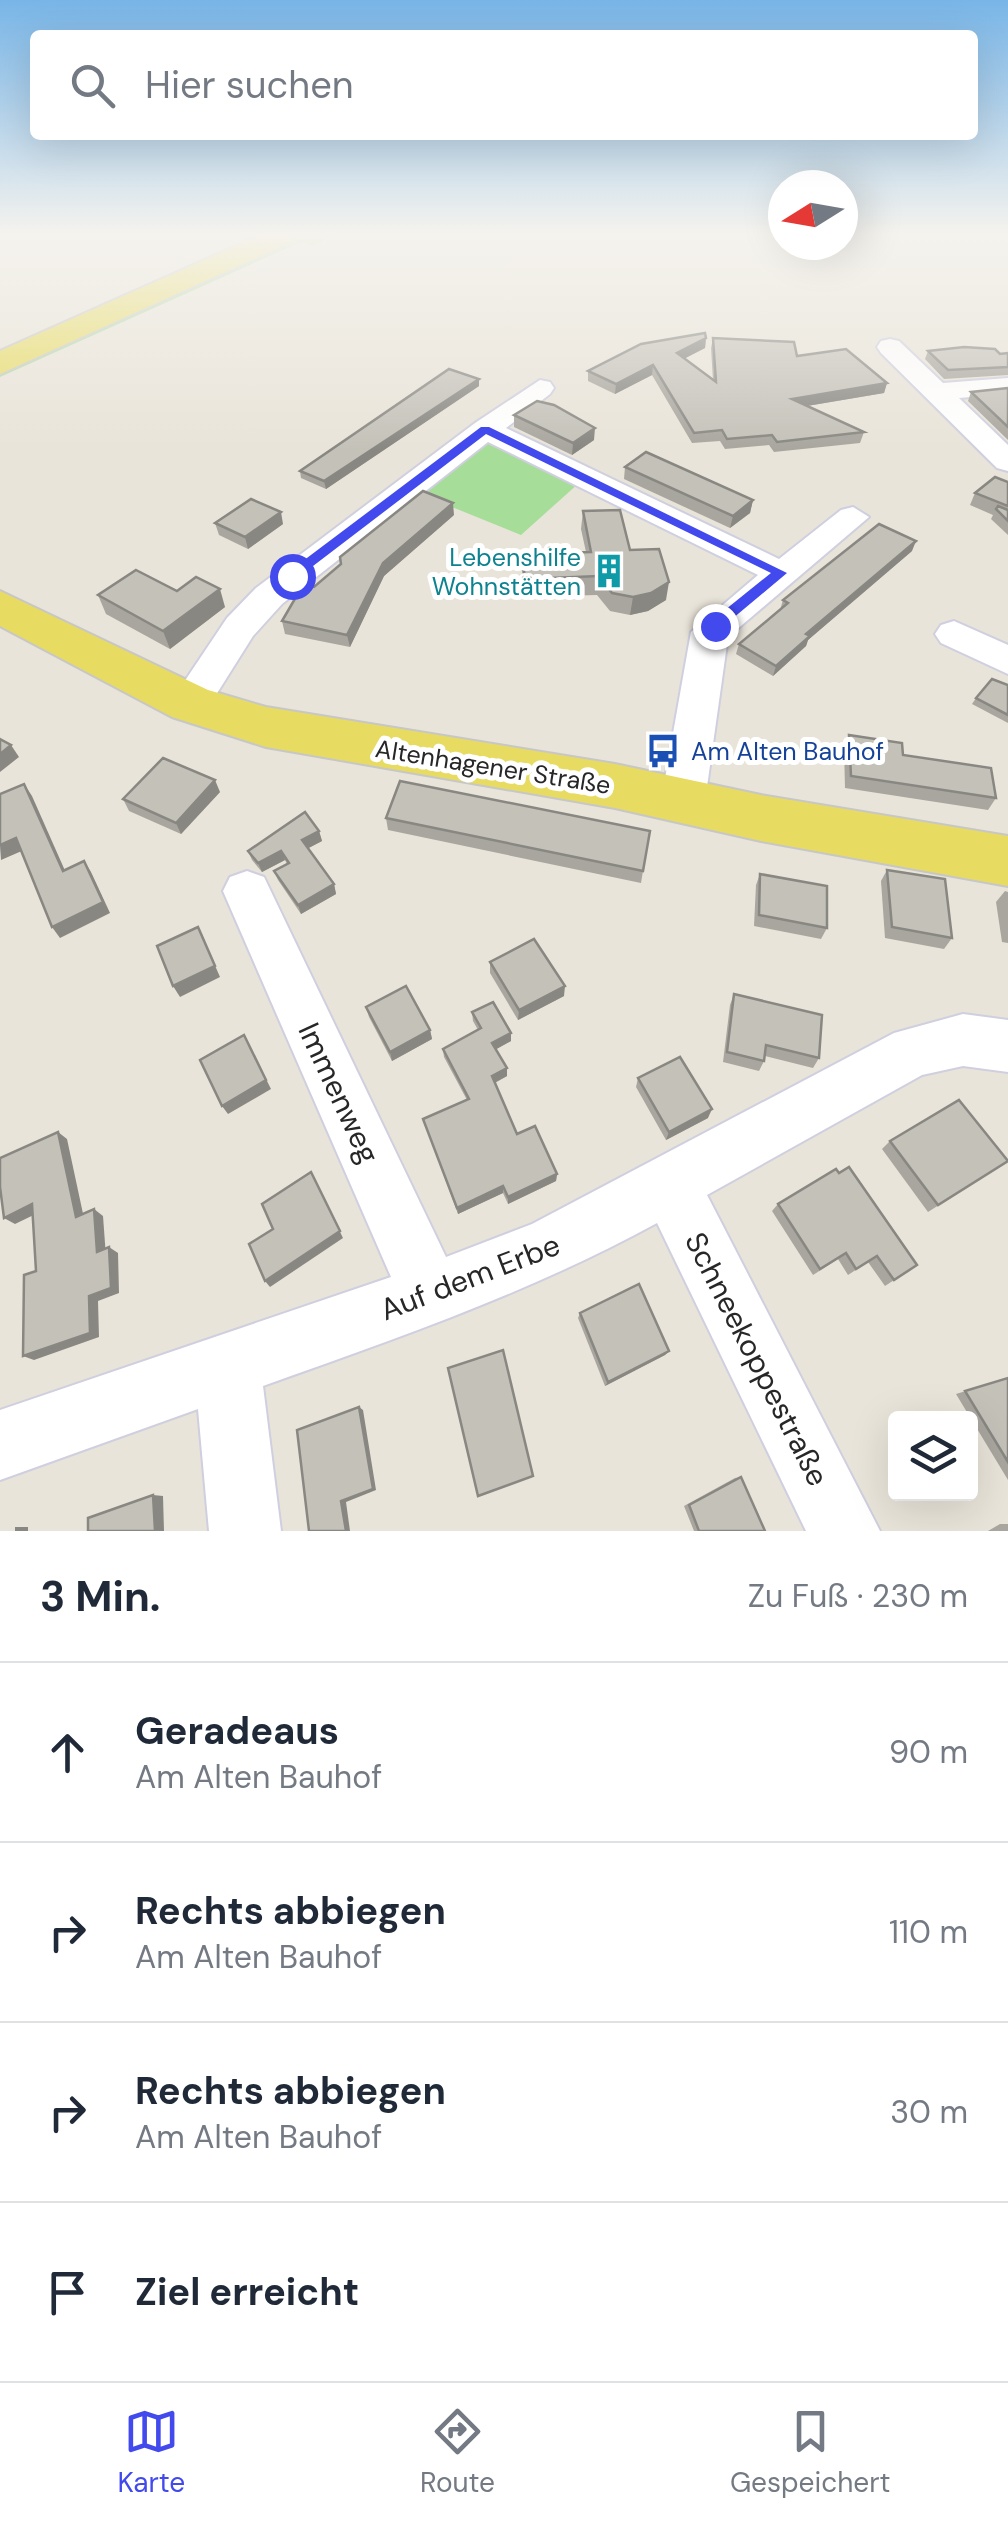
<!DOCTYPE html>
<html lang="de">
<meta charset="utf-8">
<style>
:root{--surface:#fff;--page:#f6f6f7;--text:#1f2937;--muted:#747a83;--line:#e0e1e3;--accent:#4249ed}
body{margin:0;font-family:"DM Sans",sans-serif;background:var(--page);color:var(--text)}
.controls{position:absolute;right:30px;bottom:30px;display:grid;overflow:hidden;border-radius:10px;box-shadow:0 10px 40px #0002}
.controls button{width:90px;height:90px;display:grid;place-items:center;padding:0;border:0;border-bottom:2px solid var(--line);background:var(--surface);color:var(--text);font:50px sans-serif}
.compass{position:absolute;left:768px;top:170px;width:90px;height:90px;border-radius:50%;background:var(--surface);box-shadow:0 10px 40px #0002;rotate:259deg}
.stop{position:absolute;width:30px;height:30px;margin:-22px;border:8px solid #4249ed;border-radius:50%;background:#fff}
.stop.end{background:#4249ed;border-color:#fff;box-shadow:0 2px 10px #0008}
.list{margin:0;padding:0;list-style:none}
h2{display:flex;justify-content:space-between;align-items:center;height:130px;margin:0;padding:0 40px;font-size:42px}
h2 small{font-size:32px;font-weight:400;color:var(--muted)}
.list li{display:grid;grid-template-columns:65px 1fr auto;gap:30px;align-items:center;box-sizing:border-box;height:180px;padding:0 40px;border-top:2px solid var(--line)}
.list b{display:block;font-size:38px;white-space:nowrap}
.list p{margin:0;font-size:32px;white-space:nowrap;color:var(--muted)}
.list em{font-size:32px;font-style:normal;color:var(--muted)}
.icon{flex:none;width:55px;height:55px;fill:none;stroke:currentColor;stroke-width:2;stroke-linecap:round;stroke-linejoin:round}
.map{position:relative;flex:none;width:1008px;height:1531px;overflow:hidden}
.search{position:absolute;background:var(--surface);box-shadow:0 10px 40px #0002;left:30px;right:30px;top:30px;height:110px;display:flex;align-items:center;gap:25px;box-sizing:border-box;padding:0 35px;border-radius:10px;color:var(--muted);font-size:38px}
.sheet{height:850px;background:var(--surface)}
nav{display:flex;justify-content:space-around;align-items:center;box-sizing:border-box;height:140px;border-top:2px solid var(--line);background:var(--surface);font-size:28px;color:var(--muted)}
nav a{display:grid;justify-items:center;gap:5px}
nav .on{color:var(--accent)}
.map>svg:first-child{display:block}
.green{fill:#a6dd98}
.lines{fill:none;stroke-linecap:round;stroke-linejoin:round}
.minor-casing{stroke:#cfcfdf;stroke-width:4}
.major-casing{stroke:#c7c7c7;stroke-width:4}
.minor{fill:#fff;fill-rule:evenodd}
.major{fill:#e7db61;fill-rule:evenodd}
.wall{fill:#a9a69f}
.shaded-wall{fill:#898782}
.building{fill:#c4c1b9;stroke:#898782;stroke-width:2.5}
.route{fill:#4249ed}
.labels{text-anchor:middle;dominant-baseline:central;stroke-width:10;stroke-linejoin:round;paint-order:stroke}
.culture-label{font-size:25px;fill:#0d838f;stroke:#fff;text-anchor:end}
.transit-label{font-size:25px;fill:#164399;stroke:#fff;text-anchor:start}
.street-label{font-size:25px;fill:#272727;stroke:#fff}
.near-street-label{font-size:30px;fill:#272727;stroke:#fff}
</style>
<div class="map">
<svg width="1008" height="1531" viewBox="0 0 1008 1531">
<rect width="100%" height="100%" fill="#e9e4d9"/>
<g class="green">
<polygon points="299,236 334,236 313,246 301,242 0,377 0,367"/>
<polygon points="490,441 579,483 521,535 415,492 477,444"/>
</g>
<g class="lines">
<g class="minor-casing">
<g id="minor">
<polygon points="890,339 899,341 943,383 1008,378 1008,394 959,398 1008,445 1008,471 997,468 881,353 877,347 881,341"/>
<polygon points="540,380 550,382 554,388 550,394 506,428 779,559 841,510 853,507 869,517 728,637 705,801 699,813 683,818 667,813 661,801 691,632 758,575 488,442 282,604 253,636 204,714 190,718 176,714 170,704 176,694 227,618 256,588 475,423"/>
<polygon points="954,621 1008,645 1008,674 941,643 935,634 941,625"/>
<path d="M247,871L264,877L446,1257L532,1224L894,1033L963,1014L1008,1020V1072L963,1066L922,1075L707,1195L880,1531H806L657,1223C531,1292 398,1338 263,1386L281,1531H209L198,1409L0,1480V1410L391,1277L223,891L230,877Z"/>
</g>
</g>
<g class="major-casing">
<g id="major">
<polygon points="258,236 295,236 291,242 0,374 0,351"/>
<polygon points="0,591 208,690 266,707 615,764 761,795 1008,836 1008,886 761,841 615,808 266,747 172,717 0,626"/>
</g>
</g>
<use href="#minor" class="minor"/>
<use href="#major" class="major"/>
</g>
<g class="wall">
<polygon points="706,338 705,348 685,358 713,380 711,348 713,338 797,356 887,383 884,393 807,406 864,432 860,443 774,452 769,445 725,449 720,441 692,443 652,375 615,394 588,381 588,371"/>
<polygon points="928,351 1008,353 1008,375 944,379 925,359"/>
<polygon points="479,379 479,386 326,489 301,478 300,471"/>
<polygon points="1008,388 1008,440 968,401 971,392"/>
<polygon points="514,415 594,440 572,455 514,427"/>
<polygon points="625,467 753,500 750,513 730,528 624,479"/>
<polygon points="1008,482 1008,535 991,519 993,515 970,505 975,493"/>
<polygon points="583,511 630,550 666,600 648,611 630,615 610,611 597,595 525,597 522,572 522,554 586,552 581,529"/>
<polygon points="454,515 384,576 350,647 285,634 282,621 314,587"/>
<polygon points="215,523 283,524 248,549 219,535"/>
<polygon points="912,551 808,640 806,646 773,676 736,654 739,644 780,610 783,600"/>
<polygon points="177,591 225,607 170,649 106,614 98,595"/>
<polygon points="1008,685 1008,723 972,704 976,698"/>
<polygon points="849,735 996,798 988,810 845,788 844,747"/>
<polygon points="220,792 181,834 129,811 123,799"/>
<polygon points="386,818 643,871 641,883 388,830"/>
<polygon points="319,831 322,841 308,848 334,884 336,894 301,914 278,880 274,871 287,864 285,860 262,872 252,860 248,851"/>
<polygon points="887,870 952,938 944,949 885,938 881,881"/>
<polygon points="760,874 827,928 821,939 754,926 756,885"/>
<polygon points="1005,891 1008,892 1008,943 1002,942 996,902"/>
<polygon points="490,962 564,996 518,1020 490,973"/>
<polygon points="734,994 819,1058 813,1068 765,1056 764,1061 759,1071 723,1062 730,1005"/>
<polygon points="366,1007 430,1030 432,1039 392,1061 369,1017"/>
<polygon points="472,1012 511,1033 511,1041 496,1049 507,1076 495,1083 517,1134 557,1174 556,1181 508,1204 503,1193 458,1214 423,1119 467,1100 444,1057 443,1049 478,1030 473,1021"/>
<polygon points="638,1078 708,1118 666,1140 636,1087"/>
<polygon points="890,1141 1008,1161 928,1212 882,1149"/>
<polygon points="778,1204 917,1265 885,1286 868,1262 848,1275 838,1259 813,1275 772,1211"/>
<polygon points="580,1313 669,1351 665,1355 605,1386 578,1318"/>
<polygon points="1008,1378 1008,1480 956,1394"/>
<polygon points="741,1477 765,1531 694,1531 684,1506 735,1478"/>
<polygon points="1000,1524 1008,1524 1008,1531 988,1531"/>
</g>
<g class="shaded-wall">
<polygon points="706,338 705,348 676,363 677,353"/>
<polygon points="653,365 652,375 615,394 616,384"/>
<polygon points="479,379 479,386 326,489 324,481"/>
<polygon points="887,383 884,393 789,409 792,399"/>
<polygon points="595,428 594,440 572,455 573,443"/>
<polygon points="753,500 750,513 730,528 733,516"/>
<polygon points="453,503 454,515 384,576 350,647 347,635 383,563"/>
<polygon points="281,512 283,524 248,549 245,537"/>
<polygon points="916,541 912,551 808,640 806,646 773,676 776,666 806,634"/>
<polygon points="669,582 666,600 648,611 630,615 633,597"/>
<polygon points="220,589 225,607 170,649 163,631"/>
<polygon points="11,745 19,757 0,772 0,754"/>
<polygon points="215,780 220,792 181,834 176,823"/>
<polygon points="24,784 32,796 70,882 63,871"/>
<polygon points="319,831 322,841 305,850 302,840"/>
<polygon points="16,838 24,850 1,860 0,845"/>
<polygon points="281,851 285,860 262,872 258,863"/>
<polygon points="84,861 91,872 110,913 60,938 52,927"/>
<polygon points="334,884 336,894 301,914 298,905"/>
<polygon points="198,927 220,977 180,997 173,986"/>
<polygon points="565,986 564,996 518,1020 519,1010"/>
<polygon points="430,1030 432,1039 392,1061 390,1052"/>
<polygon points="511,1033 511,1041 493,1051 492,1043"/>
<polygon points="249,1045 271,1089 228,1114 222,1106"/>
<polygon points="507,1068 507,1076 492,1084 492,1076"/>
<polygon points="712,1109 708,1118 666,1140 669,1132"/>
<polygon points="58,1132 67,1139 85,1223 76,1217"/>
<polygon points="311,1172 343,1238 270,1287 265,1281"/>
<polygon points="557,1174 556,1181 508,1204 508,1197"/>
<polygon points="503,1186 503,1193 458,1214 457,1208"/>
<polygon points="32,1204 42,1211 15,1224 4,1218"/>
<polygon points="94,1209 103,1216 106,1257 97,1252"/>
<polygon points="109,1247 118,1253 119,1293 98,1301 99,1337 34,1360 23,1356 89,1296"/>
<polygon points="669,1351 665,1355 605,1386 608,1382"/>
<polygon points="359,1407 363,1410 376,1490 346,1502 350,1531 346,1531 341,1501"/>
<polygon points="153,1495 163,1496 164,1531 155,1531"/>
<rect x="15" y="1527" width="13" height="4"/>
</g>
<g class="building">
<polygon points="705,333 706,338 677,353 716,382 713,338 794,342 797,356 846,349 887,383 792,399 864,432 777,442 772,435 727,439 722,430 694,433 653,365 616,384 588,371 641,344"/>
<polygon points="964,347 995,349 1000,354 1008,353 1008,367 948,370 928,351"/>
<polygon points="449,369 479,379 324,481 300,471"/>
<polygon points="1008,388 1008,427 971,392"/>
<polygon points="537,401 554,405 595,428 573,443 514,415"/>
<polygon points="646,452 753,500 733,516 625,467"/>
<polygon points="995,477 1008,482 1008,506 975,493"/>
<polygon points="423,491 453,503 383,563 347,635 282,621 303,585 314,587 341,564 340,557"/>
<polygon points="251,499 281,512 245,537 215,523"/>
<polygon points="998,506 1008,510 1008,521 996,509"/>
<polygon points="620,510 630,550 659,549 669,582 651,593 633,597 612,593 599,576 525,579 522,554 591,552 583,511"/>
<polygon points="879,524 916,541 806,634 810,636 776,666 739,644 788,603 783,600"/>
<polygon points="136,570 177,591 196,577 220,589 163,631 98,595"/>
<polygon points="992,679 1008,685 1008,715 976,698"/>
<polygon points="849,735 902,743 903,755 991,768 996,798 851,776"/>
<polygon points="0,739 11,745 0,754"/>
<polygon points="163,758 215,780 176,823 123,799"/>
<polygon points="400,781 650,831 643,871 386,818"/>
<polygon points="24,784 63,871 84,861 103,902 52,927 16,838 0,845 0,794"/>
<polygon points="305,812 319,831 302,840 334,884 298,905 274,871 289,863 281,851 258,863 248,851"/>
<polygon points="887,870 945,879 952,938 892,927"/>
<polygon points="760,874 827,886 827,928 759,915"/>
<polygon points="198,927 215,966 173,986 157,946"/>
<polygon points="534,939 565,986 519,1010 490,962"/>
<polygon points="406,986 430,1030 390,1052 366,1007"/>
<polygon points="734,994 822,1015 819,1058 766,1045 764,1061 727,1052"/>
<polygon points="493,1002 511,1033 492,1043 507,1068 492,1076 517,1134 535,1126 557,1174 508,1197 503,1186 457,1208 423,1119 469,1099 443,1049 481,1028 472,1012"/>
<polygon points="244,1035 266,1080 222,1106 200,1060"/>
<polygon points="680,1057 712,1109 669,1132 638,1078"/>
<polygon points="959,1100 1008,1161 938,1205 890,1141"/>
<polygon points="58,1132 76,1217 94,1209 97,1252 109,1247 111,1288 89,1296 90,1333 23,1356 24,1275 36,1271 32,1204 4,1218 0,1187 0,1158"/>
<polygon points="849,1167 917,1265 894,1280 877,1256 856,1269 846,1253 820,1269 778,1204 836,1169 839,1173"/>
<polygon points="311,1172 340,1231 265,1281 249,1244 273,1229 262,1204"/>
<polygon points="639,1284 669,1351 608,1382 580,1313"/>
<polygon points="503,1350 533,1476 478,1496 448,1368"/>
<polygon points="1008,1378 1008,1462 965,1391"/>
<polygon points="359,1407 373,1489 341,1501 346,1531 309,1531 297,1430"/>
<polygon points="741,1477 765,1531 699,1531 689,1505"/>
<polygon points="153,1495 155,1531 88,1531 88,1518"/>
</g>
<linearGradient id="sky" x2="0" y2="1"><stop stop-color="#78b5e7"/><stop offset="0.52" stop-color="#f5f3ee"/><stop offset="1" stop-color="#f5f3ee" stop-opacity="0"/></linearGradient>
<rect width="1008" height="450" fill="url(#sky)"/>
<polygon class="route" points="481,427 489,427 787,573 720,629 710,629 710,622 771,573 486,434 296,579 287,579 287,573"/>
<defs>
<g id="building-bare" transform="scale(2.7)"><path d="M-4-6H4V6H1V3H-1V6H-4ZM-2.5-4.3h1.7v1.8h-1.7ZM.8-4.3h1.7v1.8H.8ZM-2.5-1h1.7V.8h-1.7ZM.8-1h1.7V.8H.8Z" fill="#0f9aa8" stroke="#fff" stroke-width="2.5" paint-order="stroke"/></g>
<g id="bus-bare" transform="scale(2.7)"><path d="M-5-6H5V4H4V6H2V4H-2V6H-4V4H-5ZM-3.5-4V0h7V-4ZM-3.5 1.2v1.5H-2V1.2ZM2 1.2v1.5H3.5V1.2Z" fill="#1a4fb4" stroke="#fff" stroke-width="2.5" paint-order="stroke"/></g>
</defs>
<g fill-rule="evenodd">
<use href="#building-bare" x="609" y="571"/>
<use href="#bus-bare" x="663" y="751"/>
</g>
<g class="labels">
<g class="culture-label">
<text x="581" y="557">Lebenshilfe<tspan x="581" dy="29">Wohnstätten</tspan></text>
</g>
<g class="transit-label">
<text x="691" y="751">Am Alten Bauhof</text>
</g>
<g class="street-label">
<text transform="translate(493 767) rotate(9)">Altenhagener Straße</text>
</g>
<g class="near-street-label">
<text transform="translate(339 1093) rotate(65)">Immenweg</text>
<text transform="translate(470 1277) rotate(-21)">Auf dem Erbe</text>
<text transform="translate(757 1359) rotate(63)">Schneekoppestraße</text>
</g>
</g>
</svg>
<div class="controls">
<button><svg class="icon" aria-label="layers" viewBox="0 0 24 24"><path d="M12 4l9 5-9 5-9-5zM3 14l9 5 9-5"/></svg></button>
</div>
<svg class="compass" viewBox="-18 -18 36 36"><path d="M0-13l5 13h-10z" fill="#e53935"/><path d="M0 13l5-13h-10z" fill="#747a83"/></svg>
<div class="stop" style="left:292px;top:576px"></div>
<div class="stop end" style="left:715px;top:626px"></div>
<div class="search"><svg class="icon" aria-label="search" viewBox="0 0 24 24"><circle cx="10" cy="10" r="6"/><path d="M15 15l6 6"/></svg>Hier suchen</div>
</div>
<section class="sheet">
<h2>3 Min.<small>Zu Fuß · 230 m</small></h2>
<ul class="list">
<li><svg class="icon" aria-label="ahead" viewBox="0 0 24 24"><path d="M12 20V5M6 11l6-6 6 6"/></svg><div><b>Geradeaus</b><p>Am Alten Bauhof</p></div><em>90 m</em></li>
<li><svg class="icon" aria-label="right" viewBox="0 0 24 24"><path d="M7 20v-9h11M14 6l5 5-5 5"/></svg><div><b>Rechts abbiegen</b><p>Am Alten Bauhof</p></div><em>110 m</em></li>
<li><svg class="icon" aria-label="right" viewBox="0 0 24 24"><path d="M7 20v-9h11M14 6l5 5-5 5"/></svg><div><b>Rechts abbiegen</b><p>Am Alten Bauhof</p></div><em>30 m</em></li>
<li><svg class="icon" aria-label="arrive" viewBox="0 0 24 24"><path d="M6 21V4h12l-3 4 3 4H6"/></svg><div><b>Ziel erreicht</b></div></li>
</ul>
</section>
<nav>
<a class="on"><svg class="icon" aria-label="map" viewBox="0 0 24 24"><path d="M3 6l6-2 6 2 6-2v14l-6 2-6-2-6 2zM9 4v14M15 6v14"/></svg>Karte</a>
<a><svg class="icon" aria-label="directions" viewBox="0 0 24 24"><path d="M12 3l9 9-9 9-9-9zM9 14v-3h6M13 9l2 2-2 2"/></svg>Route</a>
<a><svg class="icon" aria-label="saved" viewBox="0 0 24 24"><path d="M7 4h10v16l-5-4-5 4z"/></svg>Gespeichert</a>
</nav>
